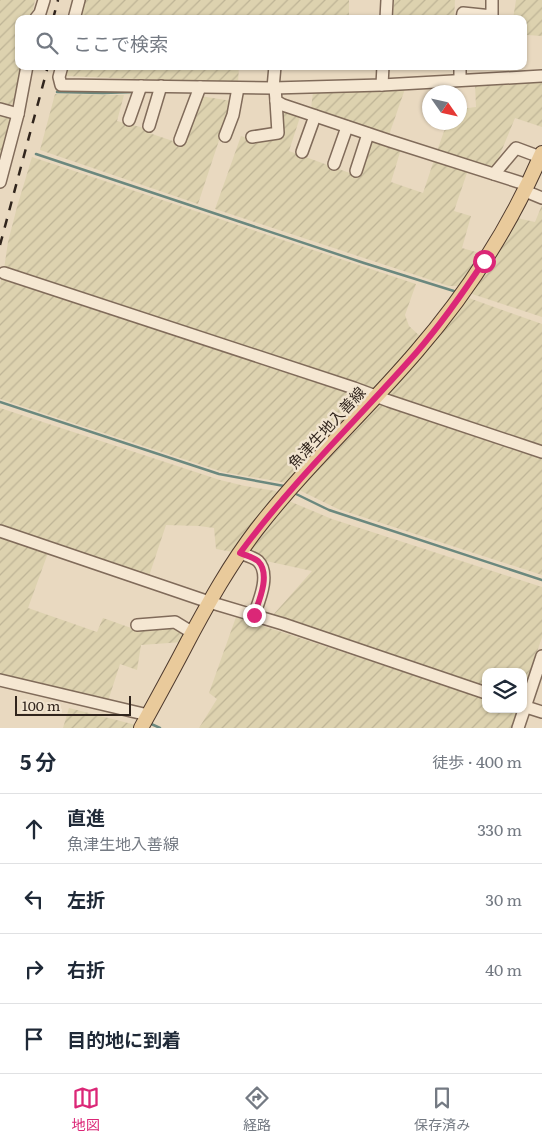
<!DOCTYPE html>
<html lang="ja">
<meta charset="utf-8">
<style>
:root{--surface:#fff;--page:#f2f2f3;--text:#1f2937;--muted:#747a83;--line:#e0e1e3;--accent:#db2777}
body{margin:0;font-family:Literata,"Noto Sans JP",serif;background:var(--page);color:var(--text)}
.controls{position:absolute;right:15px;bottom:15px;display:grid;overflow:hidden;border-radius:10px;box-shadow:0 1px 4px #0004}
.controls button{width:45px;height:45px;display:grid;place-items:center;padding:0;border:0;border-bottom:1px solid var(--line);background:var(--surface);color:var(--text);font:25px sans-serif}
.compass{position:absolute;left:422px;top:85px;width:45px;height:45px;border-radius:50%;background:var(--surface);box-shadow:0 1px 4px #0004;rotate:124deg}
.scale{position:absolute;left:15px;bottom:12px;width:116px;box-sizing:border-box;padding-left:5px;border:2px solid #31251d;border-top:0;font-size:14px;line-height:18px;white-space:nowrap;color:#31251d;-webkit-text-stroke:4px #f1e4cf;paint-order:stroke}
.stop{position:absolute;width:15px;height:15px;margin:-11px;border:4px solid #db2777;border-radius:50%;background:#fff}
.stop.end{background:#db2777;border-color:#fff;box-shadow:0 1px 5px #0008}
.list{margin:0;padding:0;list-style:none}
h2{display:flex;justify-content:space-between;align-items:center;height:65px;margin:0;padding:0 20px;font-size:21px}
h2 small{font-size:16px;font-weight:400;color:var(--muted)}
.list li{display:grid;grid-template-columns:32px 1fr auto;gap:15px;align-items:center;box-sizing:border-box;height:70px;padding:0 20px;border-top:1px solid var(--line)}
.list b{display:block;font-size:19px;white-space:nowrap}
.list p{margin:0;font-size:16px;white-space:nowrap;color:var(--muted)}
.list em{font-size:16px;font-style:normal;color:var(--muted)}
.icon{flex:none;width:28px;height:28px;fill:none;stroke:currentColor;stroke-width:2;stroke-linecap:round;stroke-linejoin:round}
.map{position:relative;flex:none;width:542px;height:728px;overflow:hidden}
.search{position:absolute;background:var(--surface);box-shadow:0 1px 4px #0004;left:15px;right:15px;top:15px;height:55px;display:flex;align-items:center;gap:12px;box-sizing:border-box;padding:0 18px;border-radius:10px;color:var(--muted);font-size:19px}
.sheet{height:345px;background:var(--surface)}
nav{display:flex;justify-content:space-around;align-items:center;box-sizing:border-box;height:70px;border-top:1px solid var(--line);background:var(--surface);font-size:14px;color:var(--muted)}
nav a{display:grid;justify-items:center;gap:2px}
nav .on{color:var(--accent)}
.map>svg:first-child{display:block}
.farmland{fill:url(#farmland-furrows)}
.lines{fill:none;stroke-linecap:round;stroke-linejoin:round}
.stream{stroke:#6b887e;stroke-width:2.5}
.minor-casing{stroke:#806b5a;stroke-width:14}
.major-casing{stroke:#4e3a2e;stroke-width:16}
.minor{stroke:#f5e7d2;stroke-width:11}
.major{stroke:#e9ca9b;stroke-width:14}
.rail{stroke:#31251d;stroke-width:2.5;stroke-dasharray:9 9;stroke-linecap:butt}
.route{stroke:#db2777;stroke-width:6}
.labels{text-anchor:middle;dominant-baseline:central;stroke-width:5;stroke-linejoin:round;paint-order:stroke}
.street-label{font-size:15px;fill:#31251d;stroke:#f1e4cf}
</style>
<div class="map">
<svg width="542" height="728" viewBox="0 0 542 728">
<defs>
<pattern id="farmland-furrows" width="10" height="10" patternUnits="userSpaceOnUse" patternTransform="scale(1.25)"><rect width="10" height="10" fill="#ddd2af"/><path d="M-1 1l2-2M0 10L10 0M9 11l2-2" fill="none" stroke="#beb496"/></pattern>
</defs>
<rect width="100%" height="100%" fill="#e9d9c0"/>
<g class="farmland">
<polygon points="0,0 35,0 31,19 19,19 19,66 22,66 15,102 6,107 0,105"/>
<polygon points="84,0 349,0 349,16 314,16 314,19 79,19"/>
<polygon points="394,0 455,0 454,19 393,19"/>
<polygon points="516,0 542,0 542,36 527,35 523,34 523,19 513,19"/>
<polygon points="66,66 239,66 238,83 64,76"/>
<polygon points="542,79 542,127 515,118 494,169 437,151 447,123 460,122 460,109 476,107 475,84"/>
<polygon points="406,86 389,135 311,109 313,92"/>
<polygon points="55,94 124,95 117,121 148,129 149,133 182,144 200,96 232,101 198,204 40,150"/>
<polygon points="281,110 301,114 289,151 358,176 371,138 401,149 391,182 423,193 434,160 468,170 454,211 471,216 462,248 483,254 461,286 449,286 215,209 241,136 253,140 281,134 284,130"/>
<polygon points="0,113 12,116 0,164"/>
<polygon points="32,157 416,284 405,315 409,326 422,338 373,391 4,269 8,242 17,207"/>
<polygon points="542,205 542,317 469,293 517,218 535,222"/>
<polygon points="1,278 55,295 364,396 365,399 287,483 223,472 0,399 0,286"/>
<polygon points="466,297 542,324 542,446 388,396 386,393"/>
<polygon points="379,403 542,457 542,575 338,509 299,490"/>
<polygon points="0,408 220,480 245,486 276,491 279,494 233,552 216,549 214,528 199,526 166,525 149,576 0,528"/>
<polygon points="289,501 332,519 542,587 542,637 523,694 523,672 486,672 486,687 273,615 312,571 266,561 249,552"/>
<polygon points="0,537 48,553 28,608 97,632 103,618 134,629 173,627 185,635 183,642 141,645 137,670 120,664 108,701 0,675"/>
<polygon points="236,617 486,699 486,709 519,709 512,728 199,728 217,699 209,693"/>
<polygon points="69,708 136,725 134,728 63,728"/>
</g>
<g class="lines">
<g class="stream">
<polyline points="57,92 103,93 136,92"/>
<polyline points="36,154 364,263 457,292"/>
<polyline points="0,402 219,474 284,486 286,488"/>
<polyline points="292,492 329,510 542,580"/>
<polyline points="149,723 160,728"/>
</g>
<g class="minor-casing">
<g id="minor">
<polyline points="36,18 40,13 44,0"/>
<polyline points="74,19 79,0"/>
<polyline points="386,19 387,0"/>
<polyline points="462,19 463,13 492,16 492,0"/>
<polyline points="62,66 59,77 61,85 273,88 382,85 542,76"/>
<polyline points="460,80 460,66"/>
<polyline points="382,85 383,66"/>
<polyline points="273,88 275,66"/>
<polyline points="275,88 276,101 283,105 390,141 528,185"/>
<polyline points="0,109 18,114"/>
<polyline points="129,120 141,86"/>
<polyline points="149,126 161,86"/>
<polyline points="225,136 233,115 238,88"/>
<polyline points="252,137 278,133 276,101"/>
<polyline points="180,140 200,87"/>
<polyline points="302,152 315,116"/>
<polyline points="334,164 347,127"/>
<polyline points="356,171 368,134"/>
<polyline points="494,174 516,148 540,157"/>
<polyline points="0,182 18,114 27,66"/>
<polyline points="525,191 542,198"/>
<polyline points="4,273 354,388 389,401 542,452"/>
<polyline points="0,531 209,602 283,624 486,693"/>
<path d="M240,553C245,555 253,557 258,561C271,574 259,601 254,615"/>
<polyline points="137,625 175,622 193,633"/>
<polyline points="0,680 148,715"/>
<polyline points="523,706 542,712"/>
<polyline points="518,728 542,656"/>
</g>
</g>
<g class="major-casing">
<path id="major" d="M141,728C157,699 173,670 188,641C209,602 230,564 257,529C306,466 365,412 417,351C468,292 511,225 542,153"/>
</g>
<use href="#minor" class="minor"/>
<use href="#major" class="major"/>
<g class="rail">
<polyline points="53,19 58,0"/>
<polyline points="0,245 48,66"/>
</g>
</g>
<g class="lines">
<path class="route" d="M254,615C259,601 271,574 258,561C253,557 245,555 240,553C293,481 357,420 416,353C441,324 463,293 484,261"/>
</g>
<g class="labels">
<g class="street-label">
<text transform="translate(326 427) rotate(-47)">魚津生地入善線</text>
</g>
</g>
</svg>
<div class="controls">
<button><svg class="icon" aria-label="layers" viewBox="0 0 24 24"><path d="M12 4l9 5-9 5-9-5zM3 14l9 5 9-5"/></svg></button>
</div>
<svg class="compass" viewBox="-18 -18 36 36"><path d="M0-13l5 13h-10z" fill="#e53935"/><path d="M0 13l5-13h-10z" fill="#747a83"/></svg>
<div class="scale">100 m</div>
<div class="stop" style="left:484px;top:261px"></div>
<div class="stop end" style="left:254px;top:615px"></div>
<div class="search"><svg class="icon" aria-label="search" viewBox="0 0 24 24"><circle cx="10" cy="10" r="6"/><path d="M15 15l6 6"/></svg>ここで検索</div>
</div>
<section class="sheet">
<h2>5 分<small>徒歩 · 400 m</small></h2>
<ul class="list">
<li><svg class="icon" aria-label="ahead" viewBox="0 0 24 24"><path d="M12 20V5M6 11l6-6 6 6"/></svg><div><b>直進</b><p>魚津生地入善線</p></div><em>330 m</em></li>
<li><svg class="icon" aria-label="left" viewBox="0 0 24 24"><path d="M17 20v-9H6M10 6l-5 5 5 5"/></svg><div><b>左折</b></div><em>30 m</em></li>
<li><svg class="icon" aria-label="right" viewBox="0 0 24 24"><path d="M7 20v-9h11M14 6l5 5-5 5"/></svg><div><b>右折</b></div><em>40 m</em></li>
<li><svg class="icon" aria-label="arrive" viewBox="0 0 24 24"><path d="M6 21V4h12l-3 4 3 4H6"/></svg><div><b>目的地に到着</b></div></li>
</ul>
</section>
<nav>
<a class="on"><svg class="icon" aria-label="map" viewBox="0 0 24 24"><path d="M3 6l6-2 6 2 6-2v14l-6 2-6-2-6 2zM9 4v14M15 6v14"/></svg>地図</a>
<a><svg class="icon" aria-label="directions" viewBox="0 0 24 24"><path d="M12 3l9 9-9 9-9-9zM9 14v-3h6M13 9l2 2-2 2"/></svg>経路</a>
<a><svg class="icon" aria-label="saved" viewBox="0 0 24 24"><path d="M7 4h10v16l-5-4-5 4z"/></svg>保存済み</a>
</nav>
